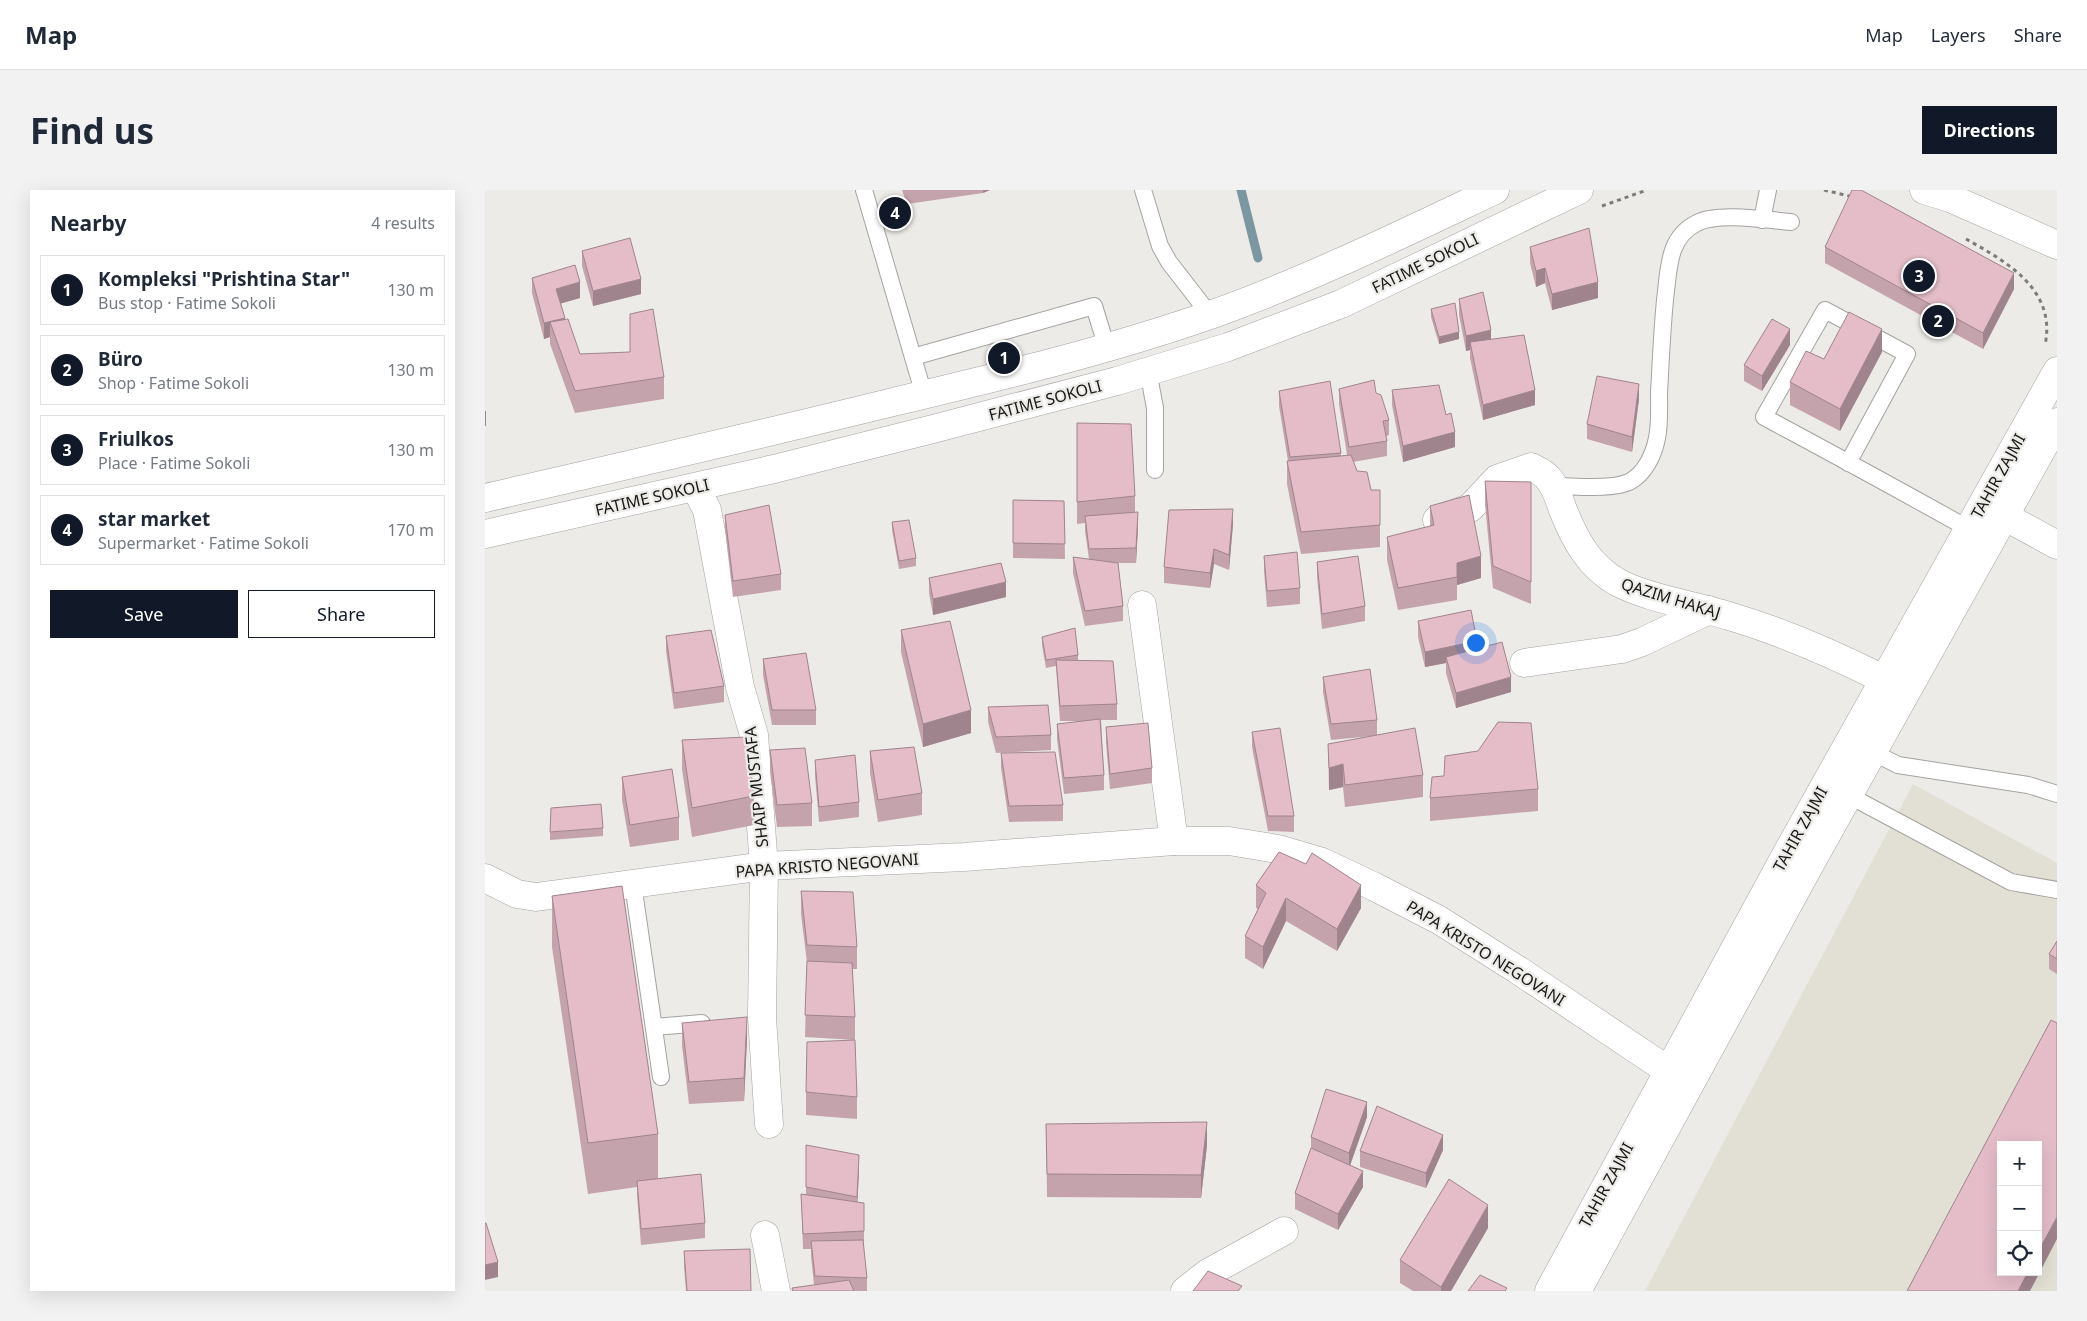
<!DOCTYPE html>
<meta charset="utf-8">
<style>
:root{--surface:#fff;--page:#f2f2f3;--text:#1f2937;--muted:#747a83;--line:#e0e1e3;--accent:#111827}
body{margin:0;font-family:"Noto Sans",sans-serif;background:var(--page);color:var(--text)}
.controls{position:absolute;right:15px;bottom:15px;display:grid;overflow:hidden;border-radius:0px;box-shadow:0 5px 20px #0002}
.controls button{width:45px;height:45px;display:grid;place-items:center;padding:0;border:0;border-bottom:1px solid var(--line);background:var(--surface);color:var(--text);font:25px sans-serif}
.you{position:absolute;left:990px;top:452px;width:18px;height:18px;margin:-12px;border:4px solid #fff;border-radius:50%;background:#1a73e8;box-shadow:0 0 0 8px #1a73e833}
.badge{display:grid;place-items:center;width:32px;height:32px;border-radius:50%;background:var(--accent);color:#fff;font-size:16px;font-weight:700}
.pin{position:absolute;translate:-50% -50%;border:2px solid #fff;box-shadow:0 1px 5px #0006}
.list{margin:0;padding:0;list-style:none}
h2{display:flex;justify-content:space-between;align-items:center;height:65px;margin:0;padding:0 20px;font-size:21px}
h2 small{font-size:16px;font-weight:400;color:var(--muted)}
.list li{display:grid;grid-template-columns:32px 1fr auto;gap:15px;align-items:center;box-sizing:border-box;height:70px;margin:0 10px 10px;padding:0 10px;border:1px solid var(--line);border-radius:0px}
.list b{display:block;font-size:19px;white-space:nowrap}
.list p{margin:0;font-size:16px;white-space:nowrap;color:var(--muted)}
.list em{font-size:16px;font-style:normal;color:var(--muted)}
.actions{display:flex;gap:10px;padding:15px 20px}
.actions a{flex:1;padding:11px 0;border:1px solid var(--accent);border-radius:0px;text-align:center;font-size:18px;color:var(--accent)}
.actions .main{background:var(--accent);color:#fff}
.icon{flex:none;width:28px;height:28px;fill:none;stroke:currentColor;stroke-width:2;stroke-linecap:round;stroke-linejoin:round}
.map{position:relative;flex:none;width:1572px;height:1101px;overflow:hidden;border-radius:0px}
header{display:flex;align-items:center;gap:30px;box-sizing:border-box;height:70px;padding:0 25px;background:var(--surface);border-bottom:1px solid var(--line)}
header strong{font-size:24px}
nav{display:flex;gap:28px;margin-inline-start:auto;font-size:18px}
.intro{display:flex;align-items:center;justify-content:space-between;box-sizing:border-box;height:120px;padding:0 30px}
h1{margin:0;font-size:35px}
.button{padding:12px 22px;border-radius:0px;background:var(--accent);color:#fff;font-size:18px;font-weight:700}
main{display:flex;gap:30px;padding:0 30px}
aside{flex:1;background:var(--surface);border-radius:0px;box-shadow:0 5px 20px #0002}
.map>svg:first-child{display:block}
.built{fill:#e2e0d4;fill-rule:evenodd}
.lines{fill:none;stroke-linecap:round;stroke-linejoin:round}
.stream{stroke:#7b97a1;stroke-width:9}
.service-casing{stroke:#a4a39f;stroke-width:18}
.minor-casing{stroke:#a4a39f;stroke-width:29}
.tertiary-casing{stroke:#a4a39f;stroke-width:29}
.path{stroke:#7c7c79;stroke-width:3;stroke-dasharray:4 4;stroke-linecap:butt}
.service{stroke:#fff;stroke-width:16}
.minor{stroke:#fff;stroke-width:28}
.tertiary{stroke:#fff;stroke-width:28}
.wall{fill:#c4a3ad}
.shaded-wall{fill:#a0848d}
.building{fill:#e4bdc9;stroke:#a0848d}
.labels{text-anchor:middle;dominant-baseline:central;stroke-width:4.5;stroke-linejoin:round;paint-order:stroke}
.street-label{font-size:16px;fill:#181816;stroke:#ecebe7}
</style>
<header>
<strong>Map</strong>
<nav><a>Map</a><a>Layers</a><a>Share</a></nav>
</header>
<div class="intro"><h1>Find us</h1><a class="button">Directions</a></div>
<main>
<aside>
<h2>Nearby<small>4 results</small></h2>
<ul class="list">
<li><span class="badge">1</span><div><b>Kompleksi &quot;Prishtina Star&quot;</b><p>Bus stop · Fatime Sokoli</p></div><em>130 m</em></li>
<li><span class="badge">2</span><div><b>Büro</b><p>Shop · Fatime Sokoli</p></div><em>130 m</em></li>
<li><span class="badge">3</span><div><b>Friulkos</b><p>Place · Fatime Sokoli</p></div><em>130 m</em></li>
<li><span class="badge">4</span><div><b>star market</b><p>Supermarket · Fatime Sokoli</p></div><em>170 m</em></li>
</ul>
<div class="actions"><a class="main">Save</a><a>Share</a></div>
</aside>
<div class="map">
<svg width="1572" height="1101" viewBox="0 0 1572 1101">
<rect width="100%" height="100%" fill="#ecebe7"/>
<path class="built" d="M1428,594L1572,673V1101H1160ZM1516,955H1553V1082H1516Z"/>
<g class="lines">
<polyline class="stream" points="756,0 773,68"/>
<g class="service-casing">
<g id="service">
<polyline points="379,0 439,205"/>
<polyline points="658,0 675,56 684,72 725,125"/>
<polyline points="1277,30 1283,0"/>
<polyline points="428,167 609,116 622,158"/>
<polyline points="663,181 670,218 670,280"/>
<path d="M1363,273L1422,164L1340,120L1279,227C1348,264 1416,301 1484,339"/>
<path d="M1069,296C1090,296 1126,300 1144,292C1160,284 1169,264 1172,248C1175,234 1174,218 1174,203C1176,169 1177,135 1181,101C1184,74 1185,46 1212,33C1233,22 1282,30 1306,32"/>
<polyline points="1387,562 1413,575 1543,595 1572,604"/>
<polyline points="1363,605 1526,692 1572,700"/>
<polyline points="148,694 176,887"/>
<polyline points="169,837 217,833"/>
</g>
</g>
<g class="minor-casing">
<g id="minor">
<polyline points="211,298 222,320 255,497 269,545 279,676 277,827 284,934"/>
<polyline points="1519,326 1572,355"/>
<path d="M952,330L985,318L1012,289L1046,277C1051,280 1058,282 1062,287C1071,296 1074,309 1078,320C1090,350 1104,376 1132,392C1164,409 1209,415 1244,426C1298,442 1348,464 1398,489"/>
<polyline points="657,415 689,651"/>
<polyline points="1039,473 1137,459 1157,452 1224,420"/>
<polyline points="0,688 32,704 51,707 279,676 479,667 689,651 744,651 793,659 837,672 890,697 954,730 1033,780 1184,881"/>
<polyline points="280,1045 291,1101"/>
<polyline points="700,1101 723,1083 799,1041"/>
</g>
</g>
<g class="tertiary-casing">
<g id="tertiary">
<polyline points="1439,0 1465,8 1572,55"/>
<path d="M0,308C135,277 270,246 404,213C513,187 622,161 728,124C825,89 917,44 1010,0"/>
<polyline points="0,344 289,279 448,239 632,191 743,157 856,114 1094,0"/>
<polyline points="1064,1101 1302,663 1572,181"/>
<polyline points="1092,1101 1324,676 1572,232"/>
</g>
</g>
<g class="path">
<polyline points="1339,0 1368,7"/>
<polyline points="1117,16 1162,0"/>
<path d="M1481,49C1520,71 1572,99 1560,155"/>
</g>
<use href="#service" class="service"/>
<use href="#minor" class="minor"/>
<use href="#tertiary" class="tertiary"/>
</g>
<g class="wall">
<polygon points="417,0 505,0 498,3 422,14"/>
<polygon points="1045,57 1113,108 1067,120 1060,93 1051,97 1045,73"/>
<polygon points="1340,57 1529,99 1498,159 1340,73"/>
<polygon points="97,61 156,104 108,116 97,76"/>
<polygon points="47,88 95,108 76,113 80,130 95,164 179,187 179,209 90,223 65,154 65,147 59,149 47,103"/>
<polygon points="974,109 1006,150 1050,215 998,230 985,168 985,160 981,161 974,125"/>
<polygon points="946,119 974,149 954,154 946,127"/>
<polygon points="1305,155 1277,201 1259,191 1259,175"/>
<polygon points="1397,162 1355,241 1305,215 1305,192 1339,169"/>
<polygon points="854,199 891,203 904,230 904,245 901,246 902,251 902,266 868,272 872,281 886,300 895,300 895,357 816,364 802,294 802,271 803,271 794,216 794,201 856,263 856,266 862,265 854,214"/>
<polygon points="907,200 961,225 970,257 918,272 907,215"/>
<polygon points="1154,209 1147,262 1102,249 1102,234"/>
<polygon points="592,233 650,306 650,322 653,337 651,373 633,373 638,416 638,431 600,436 588,383 588,367 604,369 600,341 600,333 592,334"/>
<polygon points="1000,291 1046,292 1046,414 1008,398 1000,314"/>
<polygon points="528,310 579,311 580,369 528,368"/>
<polygon points="945,316 996,388 972,395 972,410 913,420 902,370 902,347 945,336"/>
<polygon points="240,325 296,384 296,400 248,407 240,340"/>
<polygon points="407,332 431,368 431,376 414,379 407,340"/>
<polygon points="748,334 744,380 729,374 725,398 679,393 679,377"/>
<polygon points="779,366 815,398 815,414 782,417 779,381"/>
<polygon points="832,372 880,416 880,431 837,439 832,387"/>
<polygon points="444,388 521,407 448,425 444,403"/>
<polygon points="933,431 992,459 1026,502 971,518 961,483 961,473 940,477 933,447"/>
<polygon points="416,440 486,543 438,557 416,462"/>
<polygon points="181,446 239,496 239,512 189,519 181,461"/>
<polygon points="557,447 593,465 593,470 632,514 632,530 616,530 619,585 619,600 579,604 572,549 572,534 598,531 575,531 571,476 561,478 557,455"/>
<polygon points="278,469 331,520 331,535 287,535 278,485"/>
<polygon points="838,487 892,530 892,545 938,585 938,607 860,617 858,597 844,600 843,554 887,546 846,550 838,502"/>
<polygon points="503,517 566,545 566,560 511,563 503,532"/>
<polygon points="621,537 667,578 667,593 625,599 621,553"/>
<polygon points="767,542 809,626 809,642 783,641 767,557"/>
<polygon points="197,550 269,606 269,635 207,647 197,579"/>
<polygon points="285,560 327,613 327,636 292,637 285,582"/>
<polygon points="385,561 437,603 437,625 393,632 385,583"/>
<polygon points="516,563 578,615 578,631 524,632 516,578"/>
<polygon points="330,570 374,612 374,627 334,632 330,586"/>
<polygon points="137,587 194,627 194,650 145,657 137,610"/>
<polygon points="1053,599 1053,621 945,631 945,608"/>
<polygon points="118,638 118,646 65,650 65,642"/>
<polygon points="771,695 876,718 852,761 801,731 778,779 760,768 760,746 773,719 771,718"/>
<polygon points="316,701 372,757 372,779 367,779 370,827 370,850 320,847 322,773 316,724"/>
<polygon points="67,706 173,944 173,989 220,1033 220,1048 156,1055 152,1006 152,997 103,1004 67,757"/>
<polygon points="1572,751 1572,784 1564,779 1564,764"/>
<polygon points="197,833 262,849 259,911 204,914 197,856"/>
<polygon points="321,902 372,907 372,929 321,925"/>
<polygon points="882,927 865,976 878,997 853,1040 810,1019 810,1003 826,958 826,947"/>
<polygon points="561,934 722,955 716,1008 562,1007"/>
<polygon points="321,955 374,980 372,1012 379,1013 379,1056 378,1056 382,1088 382,1101 307,1101 307,1098 329,1095 326,1066 326,1059 318,1059 316,1004 321,1004"/>
<polygon points="958,960 941,998 875,977 875,961"/>
<polygon points="1003,1038 966,1101 928,1101 915,1093 915,1070"/>
<polygon points="199,1061 266,1101 201,1101 199,1077"/>
</g>
<g class="shaded-wall">
<polygon points="498,0 505,0 498,3"/>
<polygon points="1060,78 1060,93 1051,97 1051,81"/>
<polygon points="1529,83 1529,99 1498,159 1498,143"/>
<polygon points="156,89 156,104 108,116 108,101"/>
<polygon points="95,92 95,108 71,115 71,99"/>
<polygon points="1113,92 1113,108 1067,120 1067,104"/>
<polygon points="80,128 80,143 65,132 65,147 59,149 59,133"/>
<polygon points="1305,139 1305,155 1277,201 1277,186"/>
<polygon points="1397,139 1397,162 1355,241 1355,219"/>
<polygon points="1006,140 1006,155 985,152 985,160 981,161 981,146"/>
<polygon points="974,142 974,149 954,154 954,147"/>
<polygon points="1154,194 1154,209 1147,262 1147,247"/>
<polygon points="1050,200 1050,215 998,230 998,215"/>
<rect x="0" y="221" width="1" height="15"/>
<polygon points="970,242 970,257 918,272 918,256"/>
<polygon points="748,319 748,334 744,380 744,365"/>
<polygon points="653,322 653,337 651,373 651,358"/>
<polygon points="729,359 729,374 725,398 725,383"/>
<polygon points="996,366 996,388 972,395 972,410 972,373"/>
<polygon points="521,392 521,407 448,425 448,409"/>
<polygon points="992,451 992,466 961,467 961,473 940,477 940,462"/>
<polygon points="1026,487 1026,502 971,518 971,503"/>
<polygon points="486,520 486,543 438,557 438,534"/>
<polygon points="858,574 858,597 844,600 844,578"/>
<polygon points="876,695 876,718 852,761 852,739"/>
<polygon points="801,708 801,731 778,779 778,757"/>
<polygon points="262,827 262,849 259,911 259,888"/>
<polygon points="882,912 882,927 864,978 864,963"/>
<polygon points="722,932 722,955 716,1008 716,985"/>
<polygon points="958,945 958,960 941,998 941,983"/>
<polygon points="374,965 374,980 372,1022 372,1007"/>
<polygon points="878,981 878,997 853,1040 853,1024"/>
<polygon points="1003,1015 1003,1038 966,1101 956,1101 956,1097"/>
<polygon points="1572,1027 1572,1049 1545,1101 1533,1101 1543,1082 1553,1082 1553,1062"/>
<polygon points="13,1072 13,1087 0,1090 0,1075"/>
</g>
<g class="building">
<polygon points="1367,0 1376,0 1529,83 1498,143 1340,57"/>
<polygon points="1104,38 1113,92 1067,104 1060,78 1051,81 1045,57"/>
<polygon points="145,48 156,89 108,101 97,61"/>
<polygon points="90,75 95,92 71,99 80,128 59,133 47,88"/>
<polygon points="998,102 1006,140 981,146 974,109"/>
<polygon points="970,113 974,142 954,147 946,119"/>
<polygon points="168,119 179,187 90,201 65,132 83,129 95,164 145,162 145,124"/>
<polygon points="1364,122 1397,139 1355,219 1305,192 1321,161 1339,169"/>
<polygon points="1287,129 1305,139 1277,186 1259,175"/>
<polygon points="1039,145 1050,200 998,215 985,152"/>
<polygon points="1112,186 1154,194 1147,247 1102,234"/>
<polygon points="889,190 891,203 896,205 904,230 898,231 902,251 864,257 854,199"/>
<polygon points="845,191 856,263 805,267 794,201"/>
<polygon points="954,195 961,225 966,223 970,242 918,256 907,200"/>
<polygon points="592,233 646,234 650,306 592,312"/>
<polygon points="866,265 872,281 882,282 886,300 895,300 895,335 816,342 802,271"/>
<polygon points="1000,291 1046,292 1046,392 1008,376"/>
<polygon points="984,305 996,366 972,373 972,387 913,398 902,347 949,335 945,316"/>
<polygon points="528,310 579,311 580,354 528,353"/>
<polygon points="284,315 296,384 248,391 240,325"/>
<polygon points="748,319 744,365 729,359 725,383 679,377 684,320"/>
<polygon points="653,322 651,358 604,359 600,326"/>
<polygon points="424,330 431,368 414,371 407,332"/>
<polygon points="812,362 815,398 782,401 779,366"/>
<polygon points="873,366 880,416 837,424 832,372"/>
<polygon points="588,367 633,373 638,416 600,421"/>
<polygon points="516,373 521,392 448,409 444,388"/>
<polygon points="986,420 992,451 940,462 933,431"/>
<polygon points="465,431 486,520 438,534 416,440"/>
<polygon points="590,438 593,465 561,470 557,447"/>
<polygon points="226,440 239,496 189,503 181,446"/>
<polygon points="1017,452 1026,487 971,503 961,467"/>
<polygon points="321,463 331,520 287,520 278,469"/>
<polygon points="571,470 628,471 632,514 575,516"/>
<polygon points="885,479 892,530 846,534 838,487"/>
<polygon points="563,515 566,545 511,547 503,517"/>
<polygon points="615,529 619,585 579,588 572,534"/>
<polygon points="1013,532 1046,533 1053,599 945,608 947,587 959,586 960,566 993,561"/>
<polygon points="663,533 667,578 625,584 621,537"/>
<polygon points="795,538 809,626 783,626 767,542"/>
<polygon points="930,538 938,585 860,595 858,574 844,578 843,554"/>
<polygon points="262,547 269,606 207,618 197,550"/>
<polygon points="429,557 437,603 393,610 385,561"/>
<polygon points="320,558 327,613 292,615 285,560"/>
<polygon points="570,562 578,615 524,616 516,563"/>
<polygon points="370,565 374,612 334,617 330,570"/>
<polygon points="187,579 194,627 145,635 137,587"/>
<polygon points="116,614 118,638 65,642 66,618"/>
<polygon points="794,662 821,674 827,663 876,695 852,739 801,708 778,757 760,746 781,703 771,695"/>
<polygon points="137,696 173,944 103,953 67,706"/>
<polygon points="316,701 368,702 372,757 322,755"/>
<polygon points="1572,751 1572,769 1564,764"/>
<polygon points="322,771 367,773 370,827 320,825"/>
<polygon points="262,827 259,888 204,892 197,833"/>
<polygon points="1566,830 1572,833 1572,1027 1553,1062 1553,955 1516,955 1516,1082 1543,1082 1533,1101 1422,1101"/>
<polygon points="370,850 372,907 321,902 322,852"/>
<polygon points="841,899 882,912 864,963 826,947"/>
<polygon points="892,916 958,945 941,983 875,961"/>
<polygon points="722,932 716,985 562,984 561,934"/>
<polygon points="321,955 374,965 372,1007 321,997"/>
<polygon points="826,958 878,981 853,1024 810,1003"/>
<polygon points="216,984 220,1033 156,1039 152,991"/>
<polygon points="964,989 1003,1015 956,1097 915,1070"/>
<polygon points="316,1004 379,1013 379,1041 318,1044"/>
<polygon points="0,1033 1,1033 13,1072 0,1075"/>
<polygon points="378,1050 382,1088 330,1086 326,1051"/>
<polygon points="265,1059 266,1101 202,1101 199,1061"/>
<polygon points="723,1081 757,1096 753,1101 708,1101"/>
<polygon points="995,1085 1022,1098 1020,1101 983,1101"/>
<polygon points="364,1090 369,1101 308,1101 307,1098"/>
</g>
<g class="labels">
<g class="street-label">
<text transform="translate(940 73) rotate(-26)">FATIME SOKOLI</text>
<text transform="translate(560 210) rotate(-15)">FATIME SOKOLI</text>
<text transform="translate(1513 286) rotate(-61)">TAHIR ZAJMI</text>
<text transform="translate(167 307) rotate(-13)">FATIME SOKOLI</text>
<text transform="translate(1186 408) rotate(17)">QAZIM HAKAJ</text>
<text transform="translate(271 597) rotate(-96)">SHAIP MUSTAFA</text>
<text transform="translate(1315 639) rotate(-61)">TAHIR ZAJMI</text>
<text transform="translate(342 675) rotate(-4)">PAPA KRISTO NEGOVANI</text>
<text transform="translate(1001 763) rotate(32)">PAPA KRISTO NEGOVANI</text>
<text transform="translate(1121 995) rotate(-61)">TAHIR ZAJMI</text>
</g>
</g>
</svg>
<div class="controls">
<button>+</button>
<button>−</button>
<button><svg class="icon" aria-label="locate" viewBox="0 0 24 24"><circle cx="12" cy="12" r="6"/><path d="M12 2v4M12 18v4M2 12h4M18 12h4"/></svg></button>
</div>
<div class="you"></div>
<div class="pin badge" style="left:519px;top:168px">1</div>
<div class="pin badge" style="left:1453px;top:131px">2</div>
<div class="pin badge" style="left:1434px;top:86px">3</div>
<div class="pin badge" style="left:410px;top:23px">4</div>
</div>
</main>
